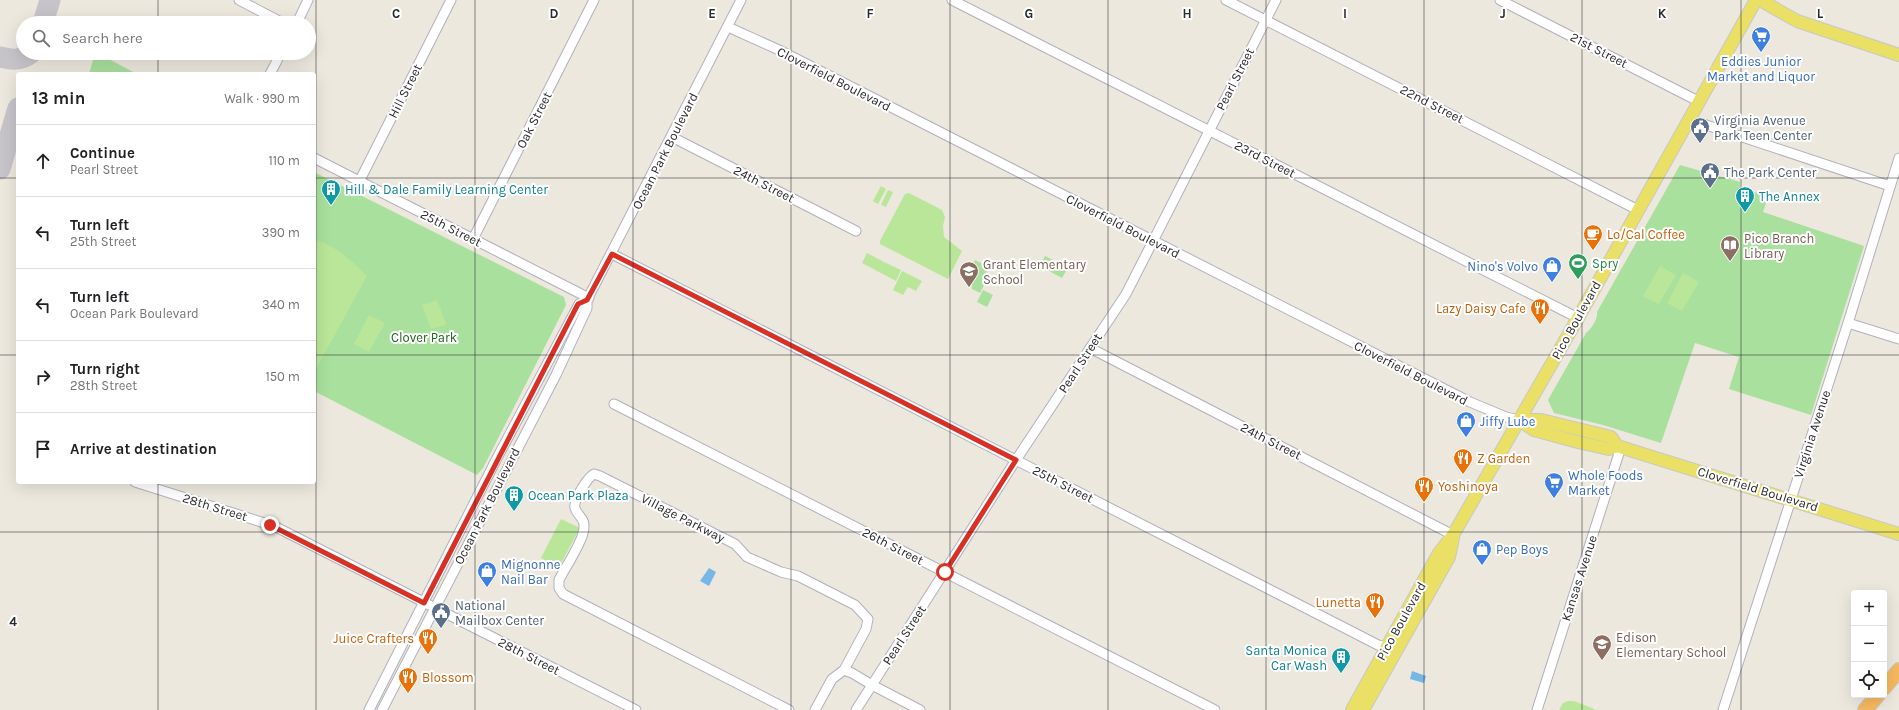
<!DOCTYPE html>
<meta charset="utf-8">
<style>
:root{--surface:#fff;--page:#f2f2f2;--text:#202124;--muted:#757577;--line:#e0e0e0}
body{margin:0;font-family:Karla,sans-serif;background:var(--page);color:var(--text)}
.controls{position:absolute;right:12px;bottom:12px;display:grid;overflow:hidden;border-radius:4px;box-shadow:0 4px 16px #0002}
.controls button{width:36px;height:36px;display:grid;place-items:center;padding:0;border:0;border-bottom:1px solid var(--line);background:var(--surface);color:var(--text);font:20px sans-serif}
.stop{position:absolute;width:12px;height:12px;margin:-9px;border:3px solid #d93025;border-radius:50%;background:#fff}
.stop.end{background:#d93025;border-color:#fff;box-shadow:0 1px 4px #0008}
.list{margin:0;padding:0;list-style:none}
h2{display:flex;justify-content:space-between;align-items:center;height:52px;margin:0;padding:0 16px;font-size:17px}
h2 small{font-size:13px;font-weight:400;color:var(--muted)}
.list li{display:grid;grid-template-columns:26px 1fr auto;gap:12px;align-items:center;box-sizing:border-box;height:72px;padding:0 16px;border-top:1px solid var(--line)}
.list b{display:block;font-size:15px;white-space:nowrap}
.list p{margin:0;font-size:13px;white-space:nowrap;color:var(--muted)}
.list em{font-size:13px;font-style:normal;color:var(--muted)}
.icon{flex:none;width:22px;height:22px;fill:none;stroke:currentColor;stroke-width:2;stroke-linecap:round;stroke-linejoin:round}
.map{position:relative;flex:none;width:1899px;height:710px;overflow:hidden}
.search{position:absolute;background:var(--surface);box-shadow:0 4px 16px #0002;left:16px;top:16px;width:300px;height:44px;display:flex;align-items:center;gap:10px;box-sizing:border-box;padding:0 14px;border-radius:22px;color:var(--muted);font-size:15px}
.panel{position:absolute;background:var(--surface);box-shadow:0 4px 16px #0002;left:16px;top:72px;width:300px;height:412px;border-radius:4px}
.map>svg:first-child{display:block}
.green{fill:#a9e09d}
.pitch{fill:#b9e699}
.water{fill:#76b7e8}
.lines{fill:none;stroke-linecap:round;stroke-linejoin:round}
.taxiway{stroke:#c6c4c9;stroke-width:21}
.minor-casing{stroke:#b1b1be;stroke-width:11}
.major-casing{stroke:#c8c8c8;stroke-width:14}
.highway-casing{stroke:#c8c8c8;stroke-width:16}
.minor{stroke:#fff;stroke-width:9}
.major{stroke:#e9e065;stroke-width:12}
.highway{stroke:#f6b95f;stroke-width:14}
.route{stroke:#d93025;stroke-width:5}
.grid{fill:none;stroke:#2b2b2b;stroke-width:1;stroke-opacity:0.55}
.labels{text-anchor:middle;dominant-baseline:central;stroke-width:4;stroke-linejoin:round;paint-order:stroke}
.street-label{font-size:13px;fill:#2b2b2b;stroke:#fff}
.shop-label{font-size:13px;fill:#366cbe;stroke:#fff;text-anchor:start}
.service-label{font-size:13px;fill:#4e5e75;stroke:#fff;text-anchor:start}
.culture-label{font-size:13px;fill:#0d838f;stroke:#fff;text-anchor:start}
.food-label{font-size:13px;fill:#c56008;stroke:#fff;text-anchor:start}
.education-label{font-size:13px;fill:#785e54;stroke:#fff;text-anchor:start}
.leisure-label{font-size:13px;fill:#27864d;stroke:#fff;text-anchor:start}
.park-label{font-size:13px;fill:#21641e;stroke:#fff}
.grid-label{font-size:13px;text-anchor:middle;font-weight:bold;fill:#2b2b2b;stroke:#fff;stroke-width:4;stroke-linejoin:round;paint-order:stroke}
</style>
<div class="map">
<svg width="1899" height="710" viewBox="0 0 1899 710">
<rect width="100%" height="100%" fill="#ece8de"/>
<g class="green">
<polygon points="95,53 97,53 137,74 89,74"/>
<path d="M1680,165L1740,182V187L1768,197L1763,212L1864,246L1811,415L1729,389L1739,357L1695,343L1661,443L1603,425L1554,413L1548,400L1586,333C1591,329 1598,319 1597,312Z"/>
<polygon points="314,172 564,297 566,305 483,468 477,475 314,391"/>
<polygon points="1045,256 1053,260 1052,263 1066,271 1062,278 1040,266"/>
<polygon points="975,260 989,267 986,273 988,277 980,293 972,289 970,271"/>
<polygon points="983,290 993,295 987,307 977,302"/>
</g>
<g class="pitch">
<polygon points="881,186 886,189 878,204 873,201"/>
<polygon points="888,190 893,192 886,207 881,205"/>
<polygon points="909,193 942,210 945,217 943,226 944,237 962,251 948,279 880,244 880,241 905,194"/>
<path d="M314,239C335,246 352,260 367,276L316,369L314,370Z"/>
<polygon points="867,253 884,262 879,272 862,263"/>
<polygon points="884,262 901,270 896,281 879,272"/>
<polygon points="1660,266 1676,275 1659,304 1643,296"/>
<polygon points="902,271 922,281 916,291 908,287 903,295 893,290"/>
<polygon points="1683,273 1699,282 1682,311 1667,303"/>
<polygon points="437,300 446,323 445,325 431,329 422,305"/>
<polygon points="369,315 385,323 369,352 354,344"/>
<polygon points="561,519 580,528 559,567 541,558"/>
<polygon points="1568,701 1574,701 1597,710 1559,710 1563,703"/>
</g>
<g class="water">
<polygon points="709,568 716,572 709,586 700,581"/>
<polygon points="1412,671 1426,676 1424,683 1410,679"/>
</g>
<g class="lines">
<g class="taxiway">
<polyline points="43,23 50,0"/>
<path d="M0,57C11,60 21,61 31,53"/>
<polyline points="0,169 18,108"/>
</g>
<g class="minor-casing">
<g id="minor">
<polyline points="239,0 283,23"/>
<polyline points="952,0 1578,318"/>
<polyline points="1226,0 1638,210"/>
<polyline points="1500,0 1698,101"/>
<polyline points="297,23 308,0"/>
<polyline points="728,27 779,50 1470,402 1506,417 1519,420"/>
<polyline points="270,74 281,53"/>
<polyline points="1688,119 1890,186"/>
<polyline points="672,137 856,231"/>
<polyline points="314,158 589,298"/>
<polyline points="359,182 451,0"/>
<polyline points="473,239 594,0"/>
<polyline points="612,254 1341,626 1378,645 1387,647"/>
<polyline points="1848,323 1899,339"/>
<polyline points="1090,348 1453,535"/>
<polyline points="614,404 1215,710"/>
<polyline points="135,482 274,526 636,710"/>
<polyline points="844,670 852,673 872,685 920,710"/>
<polyline points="369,710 496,460 579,304 587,300"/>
<polyline points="382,710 556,375 587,308 587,300 741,0"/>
<path d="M789,710L563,594L559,588V580C565,568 580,546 583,533C587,517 578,518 575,508C573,500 588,477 594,474L600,476L735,544L747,557L781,572L798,576L855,605L868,619L866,629L844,670L832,679L815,710"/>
<polyline points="856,710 1016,460 1126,294 1276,0"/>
<polyline points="1537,710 1621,447"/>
<polyline points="1723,710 1848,323 1899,158"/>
</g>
</g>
<g class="major-casing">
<g id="major">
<polyline points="1760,0 1797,21 1899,55"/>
<polyline points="1519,420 1541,420 1611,437 1617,446 1899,534"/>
<polyline points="1519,420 1534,430 1578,442 1609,449 1617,446"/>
<polyline points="1352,710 1439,553 1453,535 1578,318 1756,0"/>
<polyline points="1363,710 1449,557 1453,538"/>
</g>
</g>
<g class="highway-casing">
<g id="highway">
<polyline points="1884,688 1899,670"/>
<polyline points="1865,710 1878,695"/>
</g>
</g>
<use href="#minor" class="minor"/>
<use href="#major" class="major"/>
<use href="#highway" class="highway"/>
</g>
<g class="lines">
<polyline class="route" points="270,525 424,603 578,304 587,300 612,254 1016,460 945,572"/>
</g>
<path class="grid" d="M158,0V23M316,0V710M475,0V710M633,0V710M791,0V710M950,0V710M1108,0V710M1266,0V710M1424,0V710M1582,0V710M1741,0V710M158,53V74M0,178H18M314,178H1899M0,355H18M314,355H1899M158,482V710M0,532H1899"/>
<defs>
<g id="supermarket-pin" transform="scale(1)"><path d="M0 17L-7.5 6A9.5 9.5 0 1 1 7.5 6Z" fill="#3f7fe0" stroke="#fff"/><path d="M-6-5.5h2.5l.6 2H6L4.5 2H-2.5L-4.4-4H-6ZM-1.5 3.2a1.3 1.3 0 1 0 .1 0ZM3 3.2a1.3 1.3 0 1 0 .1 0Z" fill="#fff"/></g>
<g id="civic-pin" transform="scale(1)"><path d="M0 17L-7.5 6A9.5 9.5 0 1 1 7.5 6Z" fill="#5c6f8a" stroke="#fff"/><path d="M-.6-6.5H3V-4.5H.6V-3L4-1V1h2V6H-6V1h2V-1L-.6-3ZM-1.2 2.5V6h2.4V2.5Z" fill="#fff"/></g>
<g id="building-pin" transform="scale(1)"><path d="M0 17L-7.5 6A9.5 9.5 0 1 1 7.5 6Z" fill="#0f9aa8" stroke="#fff"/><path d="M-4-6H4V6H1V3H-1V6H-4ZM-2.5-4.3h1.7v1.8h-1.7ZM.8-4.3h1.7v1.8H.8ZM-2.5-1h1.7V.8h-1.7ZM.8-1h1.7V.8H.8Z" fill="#fff"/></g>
<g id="cafe-pin" transform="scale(1)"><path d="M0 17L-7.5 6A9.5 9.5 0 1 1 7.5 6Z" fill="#e8710a" stroke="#fff"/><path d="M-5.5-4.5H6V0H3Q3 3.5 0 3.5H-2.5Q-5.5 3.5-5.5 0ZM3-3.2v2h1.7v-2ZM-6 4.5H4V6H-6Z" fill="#fff"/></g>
<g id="library-pin" transform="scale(1)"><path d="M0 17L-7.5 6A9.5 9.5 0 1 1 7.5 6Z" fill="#8d6e63" stroke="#fff"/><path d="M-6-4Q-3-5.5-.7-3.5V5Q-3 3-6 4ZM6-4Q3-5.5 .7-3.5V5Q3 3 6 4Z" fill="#fff"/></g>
<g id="stadium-pin" transform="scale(1)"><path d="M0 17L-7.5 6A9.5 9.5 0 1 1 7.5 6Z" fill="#2e9e5b" stroke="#fff"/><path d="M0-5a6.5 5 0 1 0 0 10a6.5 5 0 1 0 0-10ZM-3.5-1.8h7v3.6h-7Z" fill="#fff"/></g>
<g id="shop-pin" transform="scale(1)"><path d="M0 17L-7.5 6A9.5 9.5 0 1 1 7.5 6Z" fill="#3f7fe0" stroke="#fff"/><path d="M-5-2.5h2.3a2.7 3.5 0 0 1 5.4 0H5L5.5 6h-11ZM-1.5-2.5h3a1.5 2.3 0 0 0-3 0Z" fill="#fff"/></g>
<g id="school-pin" transform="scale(1)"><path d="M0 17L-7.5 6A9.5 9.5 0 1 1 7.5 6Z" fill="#8d6e63" stroke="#fff"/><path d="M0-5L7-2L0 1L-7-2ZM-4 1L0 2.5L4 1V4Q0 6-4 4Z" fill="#fff"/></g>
<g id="restaurant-pin" transform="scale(1)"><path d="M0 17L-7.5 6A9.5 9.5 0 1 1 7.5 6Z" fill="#e8710a" stroke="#fff"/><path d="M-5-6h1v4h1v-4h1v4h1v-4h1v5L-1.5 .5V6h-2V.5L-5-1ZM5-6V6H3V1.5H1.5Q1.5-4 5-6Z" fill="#fff"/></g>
</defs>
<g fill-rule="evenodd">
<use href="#supermarket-pin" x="1761" y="36"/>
<use href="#civic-pin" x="1700" y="127"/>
<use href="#civic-pin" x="1710" y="172"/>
<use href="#building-pin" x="331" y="189"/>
<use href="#building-pin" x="1745" y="196"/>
<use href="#cafe-pin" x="1593" y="234"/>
<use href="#library-pin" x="1730" y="245"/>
<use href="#stadium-pin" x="1578" y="263"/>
<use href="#shop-pin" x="1552" y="266"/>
<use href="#school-pin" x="969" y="271"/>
<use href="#restaurant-pin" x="1540" y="308"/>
<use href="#shop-pin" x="1466" y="421"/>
<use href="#restaurant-pin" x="1463" y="458"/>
<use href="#supermarket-pin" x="1554" y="482"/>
<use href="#restaurant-pin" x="1424" y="486"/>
<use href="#building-pin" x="514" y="495"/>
<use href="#shop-pin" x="1482" y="549"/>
<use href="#shop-pin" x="487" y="571"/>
<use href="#restaurant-pin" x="1375" y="602"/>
<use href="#civic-pin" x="441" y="612"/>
<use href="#restaurant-pin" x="428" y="638"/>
<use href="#school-pin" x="1602" y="644"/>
<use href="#building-pin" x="1341" y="657"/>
<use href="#restaurant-pin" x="408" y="677"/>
</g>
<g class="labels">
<g class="street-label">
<text transform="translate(1599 50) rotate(27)">21st Street</text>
<text transform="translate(834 79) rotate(27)">Cloverfield Boulevard</text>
<text transform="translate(1235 79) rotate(-63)">Pearl Street</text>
<text transform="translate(405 91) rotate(-63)">Hill Street</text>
<text transform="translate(1432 104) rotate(27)">22nd Street</text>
<text transform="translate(534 120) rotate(-63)">Oak Street</text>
<text transform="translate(665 151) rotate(-63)">Ocean Park Boulevard</text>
<text transform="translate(1265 159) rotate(27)">23rd Street</text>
<text transform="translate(764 184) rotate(27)">24th Street</text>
<text transform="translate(1123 226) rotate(27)">Cloverfield Boulevard</text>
<text transform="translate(451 228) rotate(27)">25th Street</text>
<text transform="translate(1576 320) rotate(-61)">Pico Boulevard</text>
<text transform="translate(1080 363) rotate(-57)">Pearl Street</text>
<text transform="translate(1411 373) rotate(27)">Cloverfield Boulevard</text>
<text transform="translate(1812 434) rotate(-72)">Virginia Avenue</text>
<text transform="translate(1271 441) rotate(27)">24th Street</text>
<text transform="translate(1063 484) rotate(27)">25th Street</text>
<text transform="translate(1758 489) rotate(17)">Cloverfield Boulevard</text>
<text transform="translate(487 506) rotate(-63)">Ocean Park Boulevard</text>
<text transform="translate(215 507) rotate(17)">28th Street</text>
<text transform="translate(683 518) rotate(27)">Village Parkway</text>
<text transform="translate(893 546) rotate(27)">26th Street</text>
<text transform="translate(1579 578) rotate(-72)">Kansas Avenue</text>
<text transform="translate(1401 621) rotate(-61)">Pico Boulevard</text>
<text transform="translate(904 635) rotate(-57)">Pearl Street</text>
<text transform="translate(529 656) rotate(27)">28th Street</text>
</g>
<g class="shop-label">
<text x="1761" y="61" text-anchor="middle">Eddies Junior<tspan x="1761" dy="15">Market and Liquor</tspan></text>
<text x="1538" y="266" text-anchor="end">Nino's Volvo</text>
<text x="1480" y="421">Jiffy Lube</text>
<text x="1568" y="475">Whole Foods<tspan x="1568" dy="15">Market</tspan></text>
<text x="1496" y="549">Pep Boys</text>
<text x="501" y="564">Mignonne<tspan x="501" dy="15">Nail Bar</tspan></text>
</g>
<g class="service-label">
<text x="1714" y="120">Virginia Avenue<tspan x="1714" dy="15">Park Teen Center</tspan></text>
<text x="1724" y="172">The Park Center</text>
<text x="455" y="605">National<tspan x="455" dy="15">Mailbox Center</tspan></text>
</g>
<g class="culture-label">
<text x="345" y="189">Hill &amp; Dale Family Learning Center</text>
<text x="1759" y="196">The Annex</text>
<text x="528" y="495">Ocean Park Plaza</text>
<text x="1327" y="650" text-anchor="end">Santa Monica<tspan x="1327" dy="15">Car Wash</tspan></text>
</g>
<g class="food-label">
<text x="1607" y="234">Lo/Cal Coffee</text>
<text x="1526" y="308" text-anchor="end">Lazy Daisy Cafe</text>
<text x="1477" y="458">Z Garden</text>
<text x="1438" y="486">Yoshinoya</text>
<text x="1361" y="602" text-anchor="end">Lunetta</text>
<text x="414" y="638" text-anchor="end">Juice Crafters</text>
<text x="422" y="677">Blossom</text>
</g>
<g class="education-label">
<text x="1744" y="238">Pico Branch<tspan x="1744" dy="15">Library</tspan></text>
<text x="983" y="264">Grant Elementary<tspan x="983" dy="15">School</tspan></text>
<text x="1616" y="637">Edison<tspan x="1616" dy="15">Elementary School</tspan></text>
</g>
<g class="leisure-label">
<text x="1592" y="263">Spry</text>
</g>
<g class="park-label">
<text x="424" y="337">Clover Park</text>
</g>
</g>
<g class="grid-label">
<text x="396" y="18">C</text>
<text x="554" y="18">D</text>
<text x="712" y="18">E</text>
<text x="870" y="18">F</text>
<text x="1029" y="18">G</text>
<text x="1187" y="18">H</text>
<text x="1345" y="18">I</text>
<text x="1503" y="18">J</text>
<text x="1662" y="18">K</text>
<text x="1820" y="18">L</text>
<text x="13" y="626">4</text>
</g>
</svg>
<div class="controls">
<button>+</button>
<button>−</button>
<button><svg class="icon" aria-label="locate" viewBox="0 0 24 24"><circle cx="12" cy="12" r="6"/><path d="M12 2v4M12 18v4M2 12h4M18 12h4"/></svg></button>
</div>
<div class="stop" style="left:945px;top:572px"></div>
<div class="stop end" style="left:270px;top:525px"></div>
<div class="search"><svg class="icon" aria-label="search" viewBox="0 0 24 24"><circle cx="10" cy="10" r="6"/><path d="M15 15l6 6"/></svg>Search here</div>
<section class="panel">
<h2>13 min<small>Walk · 990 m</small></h2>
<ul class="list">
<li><svg class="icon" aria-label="ahead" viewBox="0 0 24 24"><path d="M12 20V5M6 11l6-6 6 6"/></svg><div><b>Continue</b><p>Pearl Street</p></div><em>110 m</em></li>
<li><svg class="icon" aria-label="left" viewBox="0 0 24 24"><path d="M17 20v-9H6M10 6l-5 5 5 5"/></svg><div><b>Turn left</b><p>25th Street</p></div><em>390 m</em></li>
<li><svg class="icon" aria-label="left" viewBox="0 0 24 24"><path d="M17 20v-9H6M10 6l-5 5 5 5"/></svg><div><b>Turn left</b><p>Ocean Park Boulevard</p></div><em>340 m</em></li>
<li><svg class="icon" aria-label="right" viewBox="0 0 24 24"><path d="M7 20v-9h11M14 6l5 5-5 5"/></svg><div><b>Turn right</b><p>28th Street</p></div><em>150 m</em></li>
<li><svg class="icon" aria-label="arrive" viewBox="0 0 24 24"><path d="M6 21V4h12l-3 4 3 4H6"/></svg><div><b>Arrive at destination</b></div></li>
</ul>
</section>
</div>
